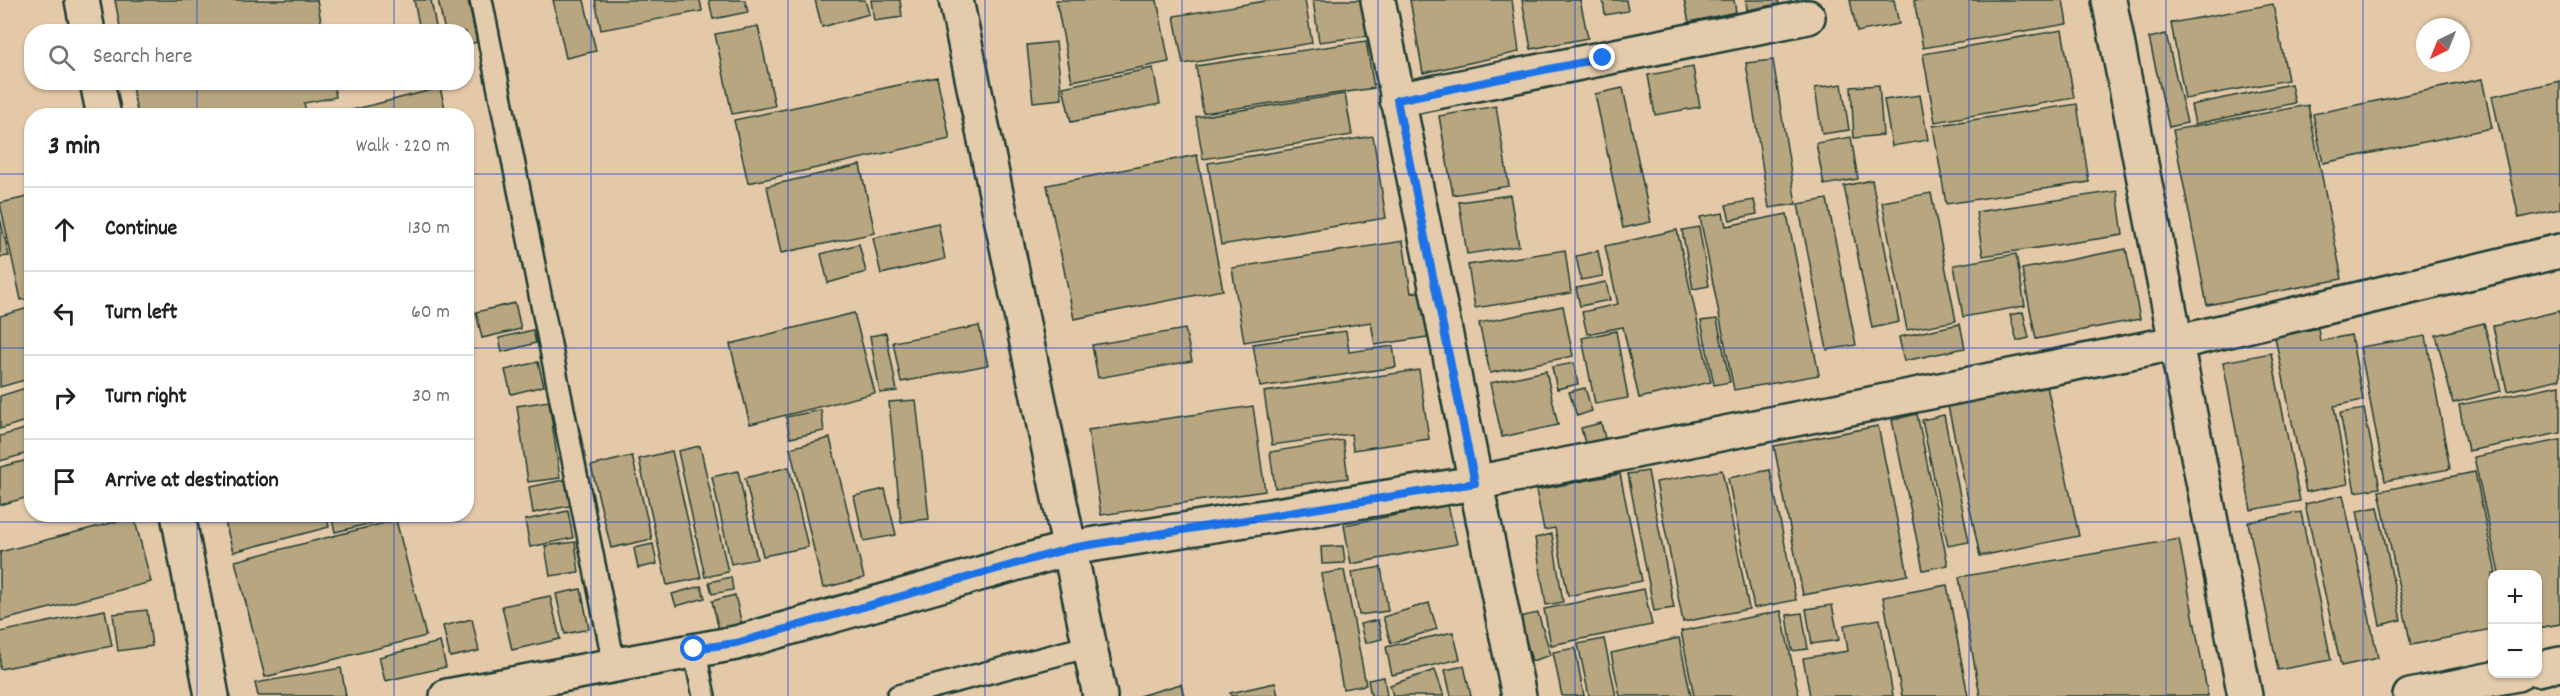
<!DOCTYPE html>
<meta charset="utf-8">
<style>
:root{--surface:#fff;--page:#f6f6f6;--text:#202124;--muted:#757577;--line:#e0e0e0}
body{margin:0;font-family:Dekko,sans-serif;background:var(--page);color:var(--text)}
.controls{position:absolute;right:18px;bottom:18px;display:grid;overflow:hidden;border-radius:12px;box-shadow:0 2px 4px #0004}
.controls button{width:54px;height:54px;display:grid;place-items:center;padding:0;border:0;border-bottom:2px solid var(--line);background:var(--surface);color:var(--text);font:30px sans-serif}
.compass{position:absolute;left:2416px;top:18px;width:54px;height:54px;border-radius:50%;background:var(--surface);box-shadow:0 2px 4px #0004;rotate:223deg}
.stop{position:absolute;width:18px;height:18px;margin:-14px;border:4px solid #1a73e8;border-radius:50%;background:#fff}
.stop.end{background:#1a73e8;border-color:#fff;box-shadow:0 2px 6px #0008}
.list{margin:0;padding:0;list-style:none}
h2{display:flex;justify-content:space-between;align-items:center;height:78px;margin:0;padding:0 24px;font-size:26px}
h2 small{font-size:20px;font-weight:400;color:var(--muted)}
.list li{display:grid;grid-template-columns:39px 1fr auto;gap:18px;align-items:center;box-sizing:border-box;height:84px;padding:0 24px;border-top:2px solid var(--line)}
.list b{display:block;font-size:22px;white-space:nowrap}
.list em{font-size:20px;font-style:normal;color:var(--muted)}
.icon{flex:none;width:33px;height:33px;fill:none;stroke:currentColor;stroke-width:2;stroke-linecap:round;stroke-linejoin:round}
.map{position:relative;flex:none;width:2560px;height:696px;overflow:hidden}
.search{position:absolute;background:var(--surface);box-shadow:0 2px 4px #0004;left:24px;top:24px;width:450px;height:66px;display:flex;align-items:center;gap:15px;box-sizing:border-box;padding:0 21px;border-radius:24px;color:var(--muted);font-size:22px}
.panel{position:absolute;background:var(--surface);box-shadow:0 2px 4px #0004;left:24px;top:108px;width:450px;height:414px;border-radius:24px}
.map>svg:first-child{display:block}
.building{fill:#b8a680;stroke:#1f3d34;stroke-width:1.5}
.lines{fill:none;stroke-linecap:round;stroke-linejoin:round}
.service-casing{stroke:#1f3d34;stroke-width:26}
.minor-casing{stroke:#1f3d34;stroke-width:38}
.tertiary-casing{stroke:#1f3d34;stroke-width:38}
.service{stroke:#e4cbac;stroke-width:21}
.minor{stroke:#e4cbac;stroke-width:33}
.tertiary{stroke:#e4cbac;stroke-width:33}
.route{stroke:#1a73e8;stroke-width:8}
.grid{fill:none;stroke:#1d4ed8;stroke-width:1.5;stroke-opacity:0.55}
</style>
<div class="map">
<svg width="2560" height="696" viewBox="0 0 2560 696">
<rect width="100%" height="100%" fill="#e4c9a8"/>
<filter id="ink" filterUnits="userSpaceOnUse"><feTurbulence type="fractalNoise" baseFrequency=".0167" numOctaves="2"/><feDisplacementMap in="SourceGraphic" scale="12" xChannelSelector="R" yChannelSelector="G"/><feConvolveMatrix kernelMatrix="1 2 1 2 8 2 1 2 1" color-interpolation-filters="sRGB"/></filter>
<g filter="url(#ink)">
<g class="building">
<polygon points="115,0 317,0 323,32 121,32"/>
<polygon points="414,0 431,0 436,27 420,30"/>
<polygon points="438,0 468,0 477,42 466,45 466,32 445,32"/>
<polygon points="553,0 584,0 596,51 566,58"/>
<polygon points="595,0 700,0 702,11 601,30"/>
<polygon points="709,0 745,0 748,12 713,19"/>
<polygon points="815,0 865,0 869,14 822,27"/>
<polygon points="871,0 900,0 902,17 874,21"/>
<polygon points="1056,0 1157,0 1169,62 1072,81"/>
<polygon points="1271,0 1305,0 1312,43 1183,64 1174,16"/>
<polygon points="1313,0 1362,0 1367,36 1319,42"/>
<polygon points="1410,0 1512,0 1519,52 1423,73"/>
<polygon points="1522,0 1580,0 1588,38 1531,49"/>
<polygon points="1603,0 1626,0 1628,11 1605,15"/>
<polygon points="1684,0 1734,0 1736,12 1689,22"/>
<polygon points="1746,0 1778,0 1779,4 1747,10"/>
<polygon points="1850,0 1894,0 1899,24 1857,32"/>
<polygon points="1914,0 2063,0 2067,24 1923,48"/>
<polygon points="2273,4 2288,80 2185,99 2171,23"/>
<polygon points="758,26 775,106 732,114 715,34"/>
<polygon points="2062,30 2074,98 1935,122 1923,54"/>
<polygon points="2166,34 2187,123 2169,127 2149,38"/>
<polygon points="1366,41 1374,88 1203,113 1196,66"/>
<polygon points="1056,42 1062,99 1033,102 1027,45"/>
<polygon points="1773,60 1796,204 1769,208 1746,63"/>
<polygon points="1693,67 1700,107 1655,115 1648,75"/>
<polygon points="1153,68 1160,104 1071,122 1063,87"/>
<polygon points="937,77 950,139 748,183 734,120"/>
<polygon points="2482,79 2492,128 2323,163 2313,114"/>
<polygon points="2560,81 2560,209 2519,218 2492,96"/>
<polygon points="131,82 333,82 336,97 304,103 307,116 138,116"/>
<polygon points="1842,84 1849,130 1822,134 1815,88"/>
<polygon points="2291,84 2295,103 2195,124 2191,105"/>
<polygon points="1879,85 1883,135 1854,138 1851,87"/>
<polygon points="440,88 447,116 328,116"/>
<polygon points="1623,88 1651,222 1623,228 1595,94"/>
<polygon points="1345,94 1352,135 1203,159 1196,117"/>
<polygon points="1920,95 1928,140 1892,146 1884,100"/>
<polygon points="2077,104 2089,182 1946,204 1933,126"/>
<polygon points="2308,105 2342,279 2207,305 2173,130"/>
<polygon points="1496,106 1509,186 1453,195 1439,116"/>
<polygon points="1373,136 1386,218 1221,245 1208,163"/>
<polygon points="1851,137 1858,179 1824,185 1816,143"/>
<polygon points="1197,155 1223,290 1074,319 1047,185"/>
<polygon points="860,165 875,233 781,253 767,186"/>
<polygon points="1872,180 1899,322 1872,328 1844,186"/>
<polygon points="2117,191 2123,235 1983,256 1976,212"/>
<polygon points="1931,193 1956,321 1907,330 1882,202"/>
<polygon points="1510,195 1519,246 1467,254 1459,202"/>
<polygon points="32,196 32,298 21,300 0,203"/>
<polygon points="1827,199 1856,345 1827,350 1798,204"/>
<polygon points="1754,200 1757,214 1730,220 1726,205"/>
<polygon points="1723,213 1726,226 1787,214 1819,375 1734,390 1700,217"/>
<polygon points="0,218 9,256 0,257"/>
<polygon points="938,223 945,259 881,274 873,238"/>
<polygon points="1699,227 1709,286 1693,289 1682,230"/>
<polygon points="1677,230 1711,382 1639,398 1623,327 1587,334 1582,312 1618,304 1605,246"/>
<polygon points="1403,241 1411,293 1433,289 1440,335 1375,345 1371,322 1244,342 1232,268"/>
<polygon points="859,244 866,272 828,283 821,254"/>
<polygon points="2126,249 2140,319 2036,339 2022,269"/>
<polygon points="1565,250 1571,293 1475,308 1468,265"/>
<polygon points="1598,251 1603,276 1581,280 1576,256"/>
<polygon points="2016,254 2025,306 1963,317 1954,265"/>
<polygon points="1606,282 1610,300 1580,306 1576,288"/>
<polygon points="515,303 521,329 482,338 476,312"/>
<polygon points="1563,306 1573,356 1490,373 1479,323"/>
<polygon points="32,307 32,378 0,387 0,316"/>
<polygon points="2560,311 2560,379 2507,391 2493,326"/>
<polygon points="2023,312 2029,338 2017,341 2010,315"/>
<polygon points="854,313 875,393 750,424 730,344"/>
<polygon points="1717,319 1730,382 1714,385 1701,321"/>
<polygon points="2484,323 2501,391 2453,403 2436,335"/>
<polygon points="1960,324 1965,348 1904,361 1899,337"/>
<polygon points="979,326 988,365 901,382 893,342"/>
<polygon points="2318,328 2320,341 2351,335 2363,400 2334,406 2348,484 2306,492 2275,337"/>
<polygon points="1185,329 1192,361 1098,378 1092,345"/>
<polygon points="533,330 536,343 502,352 499,338"/>
<polygon points="1346,331 1349,352 1393,346 1396,367 1260,387 1253,344"/>
<polygon points="1616,331 1628,398 1595,404 1582,338"/>
<polygon points="886,333 897,391 880,393 870,336"/>
<polygon points="2426,336 2450,469 2385,481 2360,347"/>
<polygon points="2271,353 2300,501 2251,510 2223,362"/>
<polygon points="538,362 544,386 511,394 505,370"/>
<polygon points="1574,363 1578,384 1557,389 1552,367"/>
<polygon points="1419,370 1429,439 1353,450 1351,434 1272,445 1264,392"/>
<polygon points="1546,371 1558,425 1502,437 1490,383"/>
<polygon points="2560,385 2560,433 2468,451 2459,405"/>
<polygon points="32,386 32,419 0,429 0,396"/>
<polygon points="2047,386 2079,536 1980,556 1948,406"/>
<polygon points="1585,388 1592,411 1577,416 1569,392"/>
<polygon points="916,400 929,519 901,522 889,402"/>
<polygon points="549,401 560,478 528,482 517,406"/>
<polygon points="1253,406 1265,491 1101,515 1088,430"/>
<polygon points="2364,409 2380,488 2355,492 2340,413"/>
<polygon points="821,410 824,431 790,438 786,417"/>
<polygon points="1917,414 1948,565 1923,570 1892,420"/>
<polygon points="1944,415 1969,542 1948,546 1922,420"/>
<polygon points="1601,423 1606,442 1586,447 1581,428"/>
<polygon points="1878,426 1908,575 1803,595 1774,446"/>
<polygon points="32,427 32,452 0,461 0,436"/>
<polygon points="830,438 864,578 823,588 790,448"/>
<polygon points="1343,440 1348,478 1275,488 1270,452"/>
<polygon points="2560,440 2560,624 2538,628 2538,574 2499,574 2474,457"/>
<polygon points="700,446 728,572 705,577 678,451"/>
<polygon points="672,451 701,578 667,585 639,459"/>
<polygon points="632,456 652,539 611,548 591,466"/>
<polygon points="32,459 32,496 0,505 0,467"/>
<polygon points="789,467 808,547 763,556 745,478"/>
<polygon points="1722,470 1749,609 1683,622 1656,482"/>
<polygon points="1770,470 1796,600 1754,608 1728,478"/>
<polygon points="738,471 757,559 731,564 712,477"/>
<polygon points="1648,471 1674,608 1654,611 1628,474"/>
<polygon points="2475,472 2496,574 2492,574 2492,629 2411,645 2379,491"/>
<polygon points="1620,474 1642,581 1568,596 1555,528 1544,530 1536,490"/>
<polygon points="569,479 574,505 533,513 529,487"/>
<polygon points="885,489 896,535 864,541 854,496"/>
<polygon points="2343,495 2378,658 2341,666 2305,504"/>
<polygon points="1448,505 1457,544 1351,564 1344,525"/>
<polygon points="2378,507 2401,620 2380,625 2357,511"/>
<polygon points="568,511 573,538 530,547 525,520"/>
<polygon points="2301,512 2331,660 2278,670 2248,522"/>
<polygon points="223,514 326,514 329,527 233,552"/>
<polygon points="331,514 386,514 388,519 335,532"/>
<polygon points="134,517 151,582 0,621 0,552"/>
<polygon points="396,520 426,636 265,677 235,561"/>
<polygon points="1552,534 1563,602 1546,605 1535,538"/>
<polygon points="2179,539 2208,696 1980,696 1959,577"/>
<polygon points="575,542 579,572 550,576 545,546"/>
<polygon points="653,544 657,564 638,568 634,548"/>
<polygon points="1343,546 1345,563 1322,564 1321,547"/>
<polygon points="1381,567 1388,611 1359,615 1352,572"/>
<polygon points="1344,570 1366,685 1343,689 1321,574"/>
<polygon points="731,577 733,590 712,594 709,582"/>
<polygon points="1947,585 1968,696 1902,696 1883,597"/>
<polygon points="701,586 705,598 676,606 672,594"/>
<polygon points="581,589 589,629 565,634 556,594"/>
<polygon points="1644,589 1652,625 1551,645 1544,609"/>
<polygon points="735,595 742,625 719,630 712,601"/>
<polygon points="550,596 560,639 512,650 502,606"/>
<polygon points="1429,603 1437,629 1391,643 1383,617"/>
<polygon points="1832,605 1839,640 1812,644 1806,609"/>
<polygon points="105,610 112,646 0,669 0,632"/>
<polygon points="147,610 152,646 118,651 113,614"/>
<polygon points="1781,611 1799,696 1694,696 1681,631"/>
<polygon points="1538,613 1551,655 1532,661 1519,617"/>
<polygon points="1802,613 1808,649 1792,651 1787,615"/>
<polygon points="472,619 479,651 450,657 443,626"/>
<polygon points="1880,619 1893,696 1810,696 1803,658 1848,651 1844,625"/>
<polygon points="1378,620 1382,639 1365,643 1360,624"/>
<polygon points="1453,632 1460,659 1392,675 1386,647"/>
<polygon points="1679,638 1691,696 1620,696 1611,653"/>
<polygon points="1604,639 1616,696 1589,696 1578,644"/>
<polygon points="440,642 446,667 385,681 379,657"/>
<polygon points="1575,648 1584,696 1562,696 1553,652"/>
<polygon points="1464,666 1471,696 1451,696 1445,670"/>
<polygon points="341,668 346,696 258,696 255,683"/>
<polygon points="1435,670 1444,696 1393,696 1390,685"/>
<polygon points="1384,677 1387,696 1371,696 1368,680"/>
<polygon points="1275,683 1278,696 1231,696 1230,693"/>
<polygon points="1181,684 1184,696 1139,696"/>
</g>
<g class="lines">
<g class="service-casing">
<g id="service">
<polyline points="481,0 614,664"/>
<polyline points="694,649 704,696"/>
<polyline points="898,696 1090,646"/>
</g>
</g>
<g class="minor-casing">
<g id="minor">
<polyline points="82,0 88,32"/>
<polyline points="956,0 1100,696"/>
<polyline points="1378,0 1519,696"/>
<polyline points="97,82 104,116"/>
<polyline points="1397,100 1808,17"/>
<polyline points="178,514 212,696"/>
<polyline points="447,696 736,643 1071,548 1475,483 2175,343 2560,251"/>
</g>
</g>
<g class="tertiary-casing">
<g id="tertiary">
<polyline points="2109,0 2245,696"/>
<polyline points="2538,669 2560,664"/>
<polyline points="2410,696 2517,674"/>
</g>
</g>
<use href="#service" class="service"/>
<use href="#minor" class="minor"/>
<use href="#tertiary" class="tertiary"/>
</g>
</g>
<g class="lines" filter="url(#ink)">
<polyline class="route" points="694,649 736,643 1071,548 1475,483 1397,100 1603,58"/>
</g>
<path class="grid" d="M197,0V32M394,0V32M591,0V696M788,0V696M985,0V696M1182,0V696M1378,0V696M1575,0V696M1772,0V696M1969,0V696M2166,0V696M2363,0V696M197,82V116M394,82V116M0,174H32M466,174H2560M0,348H32M466,348H2560M197,514V696M394,514V696M0,522H2560"/>
</svg>
<div class="controls">
<button>+</button>
<button>−</button>
</div>
<svg class="compass" viewBox="-18 -18 36 36"><path d="M0-13l5 13h-10z" fill="#e53935"/><path d="M0 13l5-13h-10z" fill="#757577"/></svg>
<div class="stop" style="left:694px;top:649px"></div>
<div class="stop end" style="left:1603px;top:58px"></div>
<div class="search"><svg class="icon" aria-label="search" viewBox="0 0 24 24"><circle cx="10" cy="10" r="6"/><path d="M15 15l6 6"/></svg>Search here</div>
<section class="panel">
<h2>3 min<small>Walk · 220 m</small></h2>
<ul class="list">
<li><svg class="icon" aria-label="ahead" viewBox="0 0 24 24"><path d="M12 20V5M6 11l6-6 6 6"/></svg><div><b>Continue</b></div><em>130 m</em></li>
<li><svg class="icon" aria-label="left" viewBox="0 0 24 24"><path d="M17 20v-9H6M10 6l-5 5 5 5"/></svg><div><b>Turn left</b></div><em>60 m</em></li>
<li><svg class="icon" aria-label="right" viewBox="0 0 24 24"><path d="M7 20v-9h11M14 6l5 5-5 5"/></svg><div><b>Turn right</b></div><em>30 m</em></li>
<li><svg class="icon" aria-label="arrive" viewBox="0 0 24 24"><path d="M6 21V4h12l-3 4 3 4H6"/></svg><div><b>Arrive at destination</b></div></li>
</ul>
</section>
</div>
